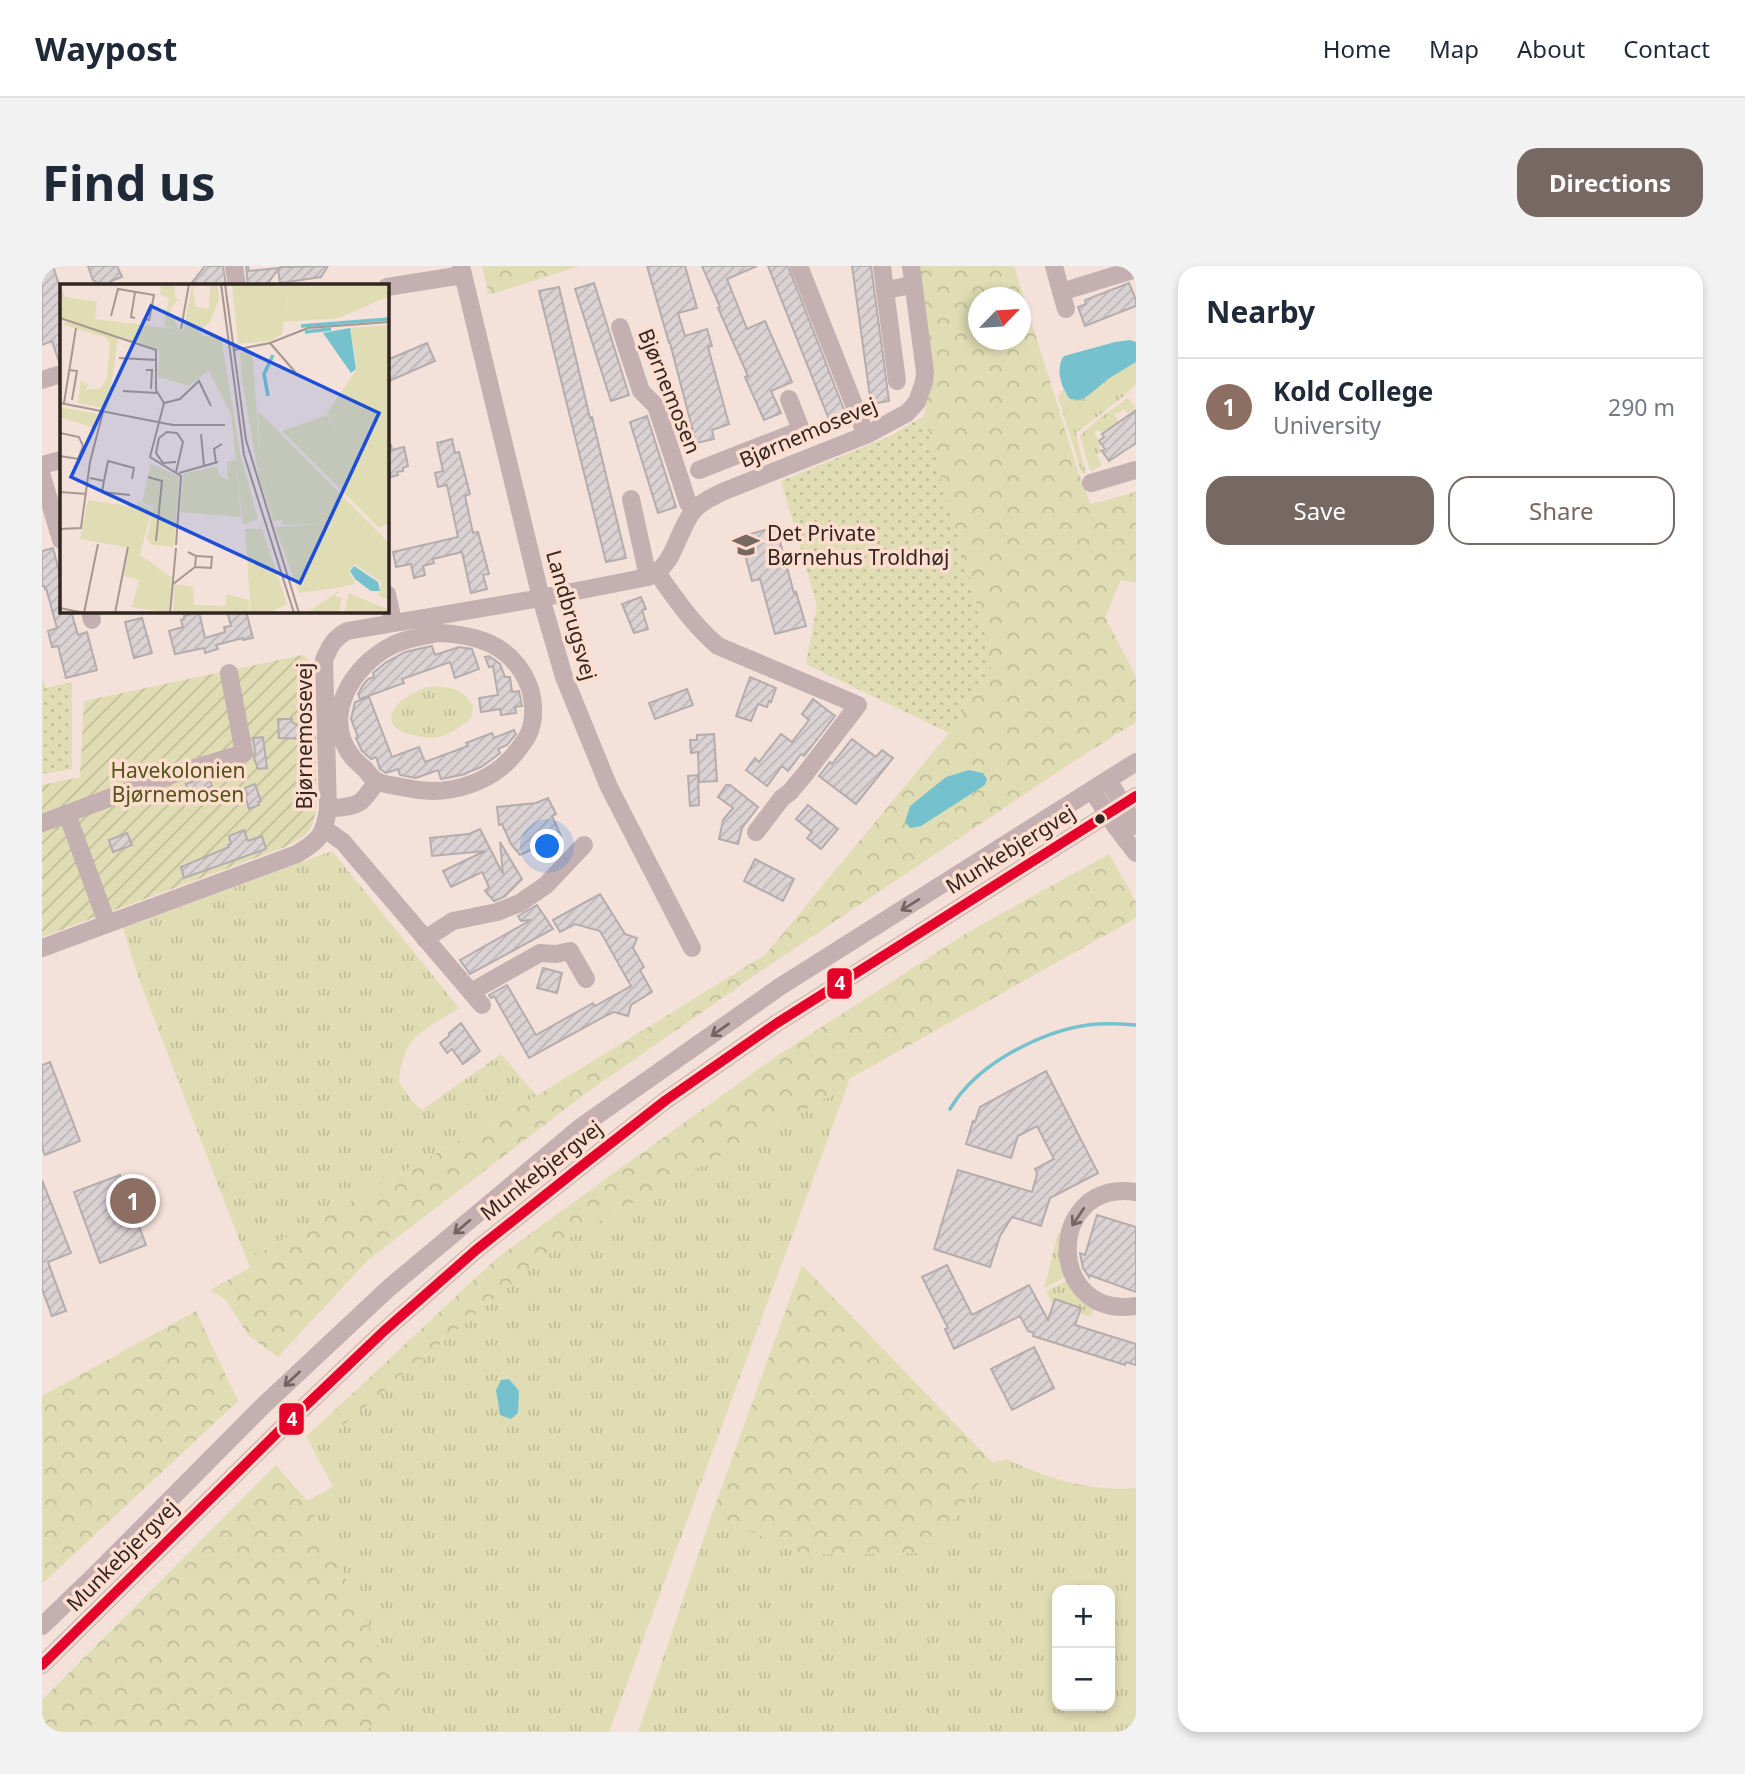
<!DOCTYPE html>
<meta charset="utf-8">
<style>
:root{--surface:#fff;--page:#f2f2f3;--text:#1f2937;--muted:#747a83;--line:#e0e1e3;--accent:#766862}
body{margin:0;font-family:"Noto Sans",sans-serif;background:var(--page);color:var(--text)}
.controls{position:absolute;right:21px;bottom:21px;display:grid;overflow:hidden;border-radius:14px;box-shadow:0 4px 10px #0003}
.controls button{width:63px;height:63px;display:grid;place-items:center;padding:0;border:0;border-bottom:2px solid var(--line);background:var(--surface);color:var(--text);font:35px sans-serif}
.compass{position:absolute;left:926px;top:21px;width:63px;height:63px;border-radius:50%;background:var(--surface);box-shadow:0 4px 10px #0003;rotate:65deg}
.you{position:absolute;left:506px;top:581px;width:24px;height:24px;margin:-18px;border:5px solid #fff;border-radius:50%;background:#1a73e8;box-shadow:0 0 0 10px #1a73e833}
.badge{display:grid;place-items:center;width:46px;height:46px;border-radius:50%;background:var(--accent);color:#fff;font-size:23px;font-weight:700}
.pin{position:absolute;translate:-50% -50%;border:4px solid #fff;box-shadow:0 2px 7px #0006}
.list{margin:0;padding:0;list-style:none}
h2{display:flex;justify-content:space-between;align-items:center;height:91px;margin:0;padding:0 28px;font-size:30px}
h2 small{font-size:23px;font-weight:400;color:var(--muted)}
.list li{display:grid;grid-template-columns:46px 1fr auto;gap:21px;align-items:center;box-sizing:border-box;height:98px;padding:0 28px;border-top:2px solid var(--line)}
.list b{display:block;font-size:26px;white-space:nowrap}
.list p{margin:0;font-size:23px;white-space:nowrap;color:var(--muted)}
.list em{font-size:23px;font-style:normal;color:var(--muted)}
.actions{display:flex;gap:14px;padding:21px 28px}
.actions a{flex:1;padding:16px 0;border:2px solid var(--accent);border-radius:21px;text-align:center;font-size:24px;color:var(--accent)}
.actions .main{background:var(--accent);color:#fff}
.map{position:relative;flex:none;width:1094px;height:1466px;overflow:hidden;border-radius:21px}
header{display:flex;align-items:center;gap:42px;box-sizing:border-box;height:98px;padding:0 35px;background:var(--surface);border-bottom:2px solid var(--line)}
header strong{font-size:33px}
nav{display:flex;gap:38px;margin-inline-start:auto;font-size:24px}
.intro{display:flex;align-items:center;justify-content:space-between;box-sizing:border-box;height:168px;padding:0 42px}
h1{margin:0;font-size:49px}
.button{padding:18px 32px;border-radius:21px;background:var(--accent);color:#fff;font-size:24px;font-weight:700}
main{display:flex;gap:42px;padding:0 42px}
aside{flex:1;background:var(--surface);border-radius:21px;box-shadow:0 4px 10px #0003}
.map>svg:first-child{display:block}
.grass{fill:url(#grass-tufts);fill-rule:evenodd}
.forest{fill:url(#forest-crowns);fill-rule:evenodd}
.park{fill:url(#park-dots)}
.garden{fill:url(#garden-furrows)}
.water{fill:#75c2ce}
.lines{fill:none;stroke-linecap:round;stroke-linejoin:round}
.stream{stroke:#75c2ce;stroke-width:3.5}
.building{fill:url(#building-hatch);stroke:#b5acad;stroke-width:2}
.minor{stroke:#c4afb1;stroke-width:18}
.bus-1-casing{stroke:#ffddcf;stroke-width:16}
.bus-1{stroke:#e4002b;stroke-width:10}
.oneway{stroke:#746462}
.bus-dot{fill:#322621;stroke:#ffddcf;stroke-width:2.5}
.labels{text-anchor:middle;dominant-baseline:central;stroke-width:7;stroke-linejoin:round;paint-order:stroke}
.street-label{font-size:21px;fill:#322621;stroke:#ffddcf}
.poi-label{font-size:21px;fill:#322621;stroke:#ffddcf;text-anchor:start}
.park-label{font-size:21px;fill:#515518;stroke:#ffddcf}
.inset-river{fill:none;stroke:#75c2ce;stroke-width:3.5}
.inset-road{fill:none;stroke:#a69790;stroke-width:2}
.view{fill:#1d4ed8;fill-opacity:0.15;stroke:#1d4ed8;stroke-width:3.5}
.inset-edge{fill:none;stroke:#322621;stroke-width:3.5}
.line-badge{stroke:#ffddcf;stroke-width:2.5}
.badge-label{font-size:19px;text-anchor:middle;font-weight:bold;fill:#fff}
</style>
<header>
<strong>Waypost</strong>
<nav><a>Home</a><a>Map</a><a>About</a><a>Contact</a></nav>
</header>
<div class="intro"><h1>Find us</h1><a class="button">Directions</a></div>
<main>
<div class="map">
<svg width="1094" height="1466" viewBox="0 0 1094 1466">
<defs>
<pattern id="grass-tufts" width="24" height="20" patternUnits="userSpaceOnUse" patternTransform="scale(1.75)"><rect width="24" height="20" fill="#e0dcb4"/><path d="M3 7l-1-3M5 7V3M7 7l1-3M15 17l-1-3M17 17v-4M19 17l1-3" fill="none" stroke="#c1bd9a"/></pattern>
<pattern id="forest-crowns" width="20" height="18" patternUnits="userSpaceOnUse" patternTransform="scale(1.75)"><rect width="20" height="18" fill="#e0dcb4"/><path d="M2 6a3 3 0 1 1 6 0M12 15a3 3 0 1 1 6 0" fill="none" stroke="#c1bd9a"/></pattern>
<pattern id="park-dots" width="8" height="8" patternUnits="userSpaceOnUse" patternTransform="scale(1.75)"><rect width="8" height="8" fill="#e0dcb4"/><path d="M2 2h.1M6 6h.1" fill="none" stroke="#c1bd9a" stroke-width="1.8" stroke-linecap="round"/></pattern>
<pattern id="garden-furrows" width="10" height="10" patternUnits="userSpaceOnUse" patternTransform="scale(1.75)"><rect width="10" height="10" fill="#e0dcb4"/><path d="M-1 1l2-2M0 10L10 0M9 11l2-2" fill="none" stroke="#c1bd9a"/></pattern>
<pattern id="building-hatch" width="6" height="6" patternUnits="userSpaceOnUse" patternTransform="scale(1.75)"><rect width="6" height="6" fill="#dbd2d4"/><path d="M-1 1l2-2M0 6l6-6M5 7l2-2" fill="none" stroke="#bcb4b6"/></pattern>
</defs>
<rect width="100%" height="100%" fill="#f4e2da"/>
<g class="grass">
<polygon points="1094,96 1094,118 1082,130 1034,167 1039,189 1044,207 1040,208 1016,131 1021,123 1024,128 1047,129 1066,113"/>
<polygon points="1086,132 1094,141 1086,147 1082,143 1073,149 1077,156 1060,168 1057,164 1052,167 1060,178 1057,181 1060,185 1054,189 1060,200 1048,205 1038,170 1054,155"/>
<path d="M384,421C406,420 419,420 431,440L430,451C421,460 409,467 397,471C390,473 382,471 375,470C353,467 338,453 360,434C367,429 376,425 384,421Z"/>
<path d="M290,585L417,742C405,750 379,764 371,774C361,785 358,802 357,816L370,835L380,844L459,788L495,830L205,994L95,708L81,662Z"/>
<polygon points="805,821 567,1466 321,1466 366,1439 265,1235 291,1221 264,1170 279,1157 293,1166 521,975"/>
<polygon points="1016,967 1020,969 1025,1010 1002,1022"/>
<polygon points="1026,1014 1053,1039 1049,1051 1037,1047 1038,1042 1013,1033 1011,1039 1004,1025"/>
<path d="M965,1193C1006,1213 1048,1226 1094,1222V1466H596L670,1248L760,1288L889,1287L951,1197ZM1015,1324H1068V1440H1015Z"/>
</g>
<g class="forest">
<polygon points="440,0 537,0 447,29"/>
<path d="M877,0H972L1037,208L1049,238L1094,226V317L1079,314L1063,351L1094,411V456L1032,495L716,707L540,830L326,994L236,1091L206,1069L184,1034L168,1024L208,1002L205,994L473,843L723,689L907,467L951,398L882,150L889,109ZM936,32H978V74H936Z"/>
<polygon points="1067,588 1094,636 1094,652 807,813 805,821 521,975 293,1166 279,1157 456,991 583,899 735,790 928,665"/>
<polygon points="760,999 951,1197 889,1287 760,1288 670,1248"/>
<polygon points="154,1045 196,1135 0,1318 0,1130"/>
<polygon points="234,1199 265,1235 366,1439 321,1466 0,1466 0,1434"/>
</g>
<g class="park">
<polygon points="882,150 951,398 907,467 764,398 775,340 739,215 846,171"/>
<polygon points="0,412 4,422 30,416 30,503 0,508"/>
</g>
<path class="garden" d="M261,389L271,397L275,536C271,565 269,567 243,581L0,671V519L38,511L42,435Z"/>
<g class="water">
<path d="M1088,74L1094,76V96L1066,113L1047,129L1038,134L1028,133C1019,121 1013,102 1022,90L1073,76Z"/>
<polygon points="927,504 941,507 945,513 943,519 879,560 868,562 863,556 868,540 904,511"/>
<polygon points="467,1113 477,1125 476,1147 469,1153 458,1149 454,1124 459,1114"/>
</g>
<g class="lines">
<path class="stream" d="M908,843C912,837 916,830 921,825C951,790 1010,761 1056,758C1068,757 1081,758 1094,759"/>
</g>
<g class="building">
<polygon points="0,0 11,0 19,25 19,96 17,96 10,75 0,79"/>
<polygon points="46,0 75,0 80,11 69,15 70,19 55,19 54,16 51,14"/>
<polygon points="163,0 181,0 184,19 148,19"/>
<polygon points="204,0 206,0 207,5 237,2 226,17 206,19"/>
<polygon points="239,0 244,1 286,0 279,11 238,17 236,4"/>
<polygon points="605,0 643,0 655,42 636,47 643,70 665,63 670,80 666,81 687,158 670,164 672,173 654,177 628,77 627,77"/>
<polygon points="660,0 715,0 685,13 705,63 723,55 750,116 729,125 739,147 722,154 703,111 706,110 676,42 678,41"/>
<polygon points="726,0 746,0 806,154 790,161"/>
<polygon points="810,0 829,0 847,135 829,138"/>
<polygon points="552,17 587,129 569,135 533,23"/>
<polygon points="1087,17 1094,34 1094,40 1043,60 1036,41 1044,38 1043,34"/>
<polygon points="517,21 548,152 550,151 584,292 564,296 497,25"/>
<polygon points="385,77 393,95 345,116 345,94"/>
<polygon points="1094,144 1094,177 1067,195 1060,185 1063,183 1057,175 1062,171 1060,168"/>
<polygon points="605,150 634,241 616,247 588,156"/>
<polygon points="410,173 413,187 417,186 428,228 423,230 431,267 436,266 447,308 441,309 445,323 429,327 420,286 391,293 392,297 381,300 383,309 372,312 369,298 354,301 351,286 416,271 405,219 396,221 393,207 401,205 395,177"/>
<polygon points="349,179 350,184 362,181 366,200 361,202 361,205 355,206 356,209 345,212 345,180"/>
<polygon points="734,261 752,327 754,326 764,360 733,368 718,313 710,315 702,285 709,283 705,269"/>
<polygon points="11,282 19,313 19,345 29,345 36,369 45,366 55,404 24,412 16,380 10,381 6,365 15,362 4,322 3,323 2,320 0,320 0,285"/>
<polygon points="599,331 604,343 600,344 606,363 592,367 580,338"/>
<polygon points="185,345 204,345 211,372 201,374 201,372 174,379 176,383 163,387 162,382 133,388 127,365 141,361 139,354 142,353 142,350 157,346 163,372 183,366 182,361 189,360"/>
<polygon points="100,352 110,387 92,392 83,356"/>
<polygon points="390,380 393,389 417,381 430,383 437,403 413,412 408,396 360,413 362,417 318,433 316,428 321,419 326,413 332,411 331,407 343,397 363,386"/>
<polygon points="447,390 458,398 463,411 468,411 470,426 477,425 480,440 473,441 474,447 459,449 458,443 439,446 437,432 456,429 451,400 447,401 443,391"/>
<polygon points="708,411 734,422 729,436 727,435 725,441 716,438 709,455 694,450"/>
<polygon points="645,423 651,439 613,453 607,437"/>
<polygon points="327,431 350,491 377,481 383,496 426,480 424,477 450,467 452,472 472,464 474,468 465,479 456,483 458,487 449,494 439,501 424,507 424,508 399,513 396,504 374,512 358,509 356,503 344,507 338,503 334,491 329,493 320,485 314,472 316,471 309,453 313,436"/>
<polygon points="771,433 793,450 762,490 759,488 746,505 740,500 725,520 704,504 713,492 717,496 739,468 750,476 767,454 760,448"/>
<polygon points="236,453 250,453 250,456 273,470 273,473 237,472"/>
<polygon points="672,468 675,515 657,516 656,486 649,487 648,474 655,474 655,469"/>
<polygon points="221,471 225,502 216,503 212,492 213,485 211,472"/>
<polygon points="810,473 834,491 840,484 851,492 814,538 777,510 788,496 790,498"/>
<polygon points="656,509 657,539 648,540 646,510"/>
<polygon points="167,510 170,520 147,528 144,518"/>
<polygon points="213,518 219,535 216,536 217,539 207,543 203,529 205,528 203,522"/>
<polygon points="684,519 688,519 716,541 700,562 696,578 677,573 681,554 691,542 676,531"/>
<polygon points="506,532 514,548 510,550 519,570 478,589 469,578 460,558 457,559 455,541 494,537"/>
<polygon points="766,539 796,563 779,583 765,572 770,566 754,553"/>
<polygon points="438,563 461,608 458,576 480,613 462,631 452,635 443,625 447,621 440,606 409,621 401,605 443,585 390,590 388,572 427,568"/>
<polygon points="202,564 206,575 220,570 224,583 142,612 139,601 187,581 186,579 189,578 187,570"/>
<polygon points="85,567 90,579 71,586 67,574"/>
<polygon points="713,593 752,613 741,635 702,615"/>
<polygon points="558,628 583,668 595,672 591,682 602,701 598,704 610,726 589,739 586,750 572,746 565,749 487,792 452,730 449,732 447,729 465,719 494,769 551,737 553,740 589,720 558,665 533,658 518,666 511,654"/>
<polygon points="495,639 511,663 428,708 418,694 489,654 479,655 476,650"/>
<polygon points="501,702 520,707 515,727 495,722"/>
<polygon points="419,757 438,785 421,798 410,783 405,787 398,777 407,770 407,767"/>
<polygon points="8,796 38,875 3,889 0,882 0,799"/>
<polygon points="1004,805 1056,907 1008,932 999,960 970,951 958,970 948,1001 892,983 916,904 990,926 995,908 993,903 1012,893 995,860 976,870 969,892 924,878 931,855 933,856 938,841"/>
<polygon points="78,909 104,979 58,997 32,926"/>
<polygon points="0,914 29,987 6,996 24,1045 10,1050 0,1023"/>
<polygon points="1055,949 1094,961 1094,1026 1047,1009 1047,1011 1041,1002 1038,987 1043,989"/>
<polygon points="905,999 930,1049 987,1019 1006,1054 1013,1033 1039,1042 1033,1059 1094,1078 1094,1099 1084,1096 1083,1099 991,1070 992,1067 986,1065 978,1050 912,1083 903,1063 906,1062 880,1011"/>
<polygon points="992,1081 1012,1122 970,1144 949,1103"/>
</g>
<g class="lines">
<g class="minor">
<polyline points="192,0 195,19"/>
<polyline points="419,0 499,332 522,411 567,521 650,682"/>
<polyline points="757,0 824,169"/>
<polyline points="840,0 843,24"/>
<polyline points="1012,0 1019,26 1094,3"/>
<polyline points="345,21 421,9"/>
<polyline points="1019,26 1024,43"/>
<polyline points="578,61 599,125 614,140 646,237 652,244"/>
<polyline points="0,114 19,108"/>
<polyline points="855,115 843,24 871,19"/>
<polyline points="0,199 19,194"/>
<polyline points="657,204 759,164 747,133"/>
<polyline points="0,210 19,274"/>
<polyline points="1049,217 1094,204"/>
<polyline points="589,233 606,311"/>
<path d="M615,307C634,333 651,359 676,380L816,439L763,508L748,526L740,532L714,566"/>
<polyline points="345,328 351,356"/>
<polyline points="48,345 50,354"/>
<path d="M397,367C438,369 471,380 487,420C492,434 493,453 487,467C485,472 481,477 478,481C454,516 407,532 365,522C356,520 342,519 334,515C330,512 326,507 323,503C319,500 315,496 311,492C278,451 310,399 351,379C365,372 381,370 397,367Z"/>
<polyline points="1066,514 1094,560"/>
<polyline points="1050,524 1074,561 1094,587"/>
<path d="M286,543C317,539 317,542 335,515"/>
<polyline points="25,548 65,657"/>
<polyline points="0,557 126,510 202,487 187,407"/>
<polyline points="283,563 301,576 440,739"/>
<polyline points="383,673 411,655 455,646 478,637 504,619 542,579"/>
<path d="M0,682L255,588C278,574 282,569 286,543L282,394C288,380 291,373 305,365L499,332L606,311C633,301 635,264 652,244C659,236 671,231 680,226L824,169L865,147L875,136L882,116L883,106L869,0"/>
<polyline points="429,726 498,687 514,688 528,685 544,713"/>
<path d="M1094,926C1002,913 1004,1054 1094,1040"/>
<polyline points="0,1360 52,1310 223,1138 348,1021 540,860 739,720 1094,496"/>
<polyline points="0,1399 236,1166 342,1065 434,984 537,902 624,834 735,757 1094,530"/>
</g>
<g class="bus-1-casing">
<polyline id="bus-1" points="0,1399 236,1166 342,1065 434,984 537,902 624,834 735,757 1094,530"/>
</g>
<use href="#bus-1" class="bus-1"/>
</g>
<defs><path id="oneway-shaft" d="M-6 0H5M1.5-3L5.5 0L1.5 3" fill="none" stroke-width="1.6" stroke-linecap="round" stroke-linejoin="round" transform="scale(1.75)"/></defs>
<g class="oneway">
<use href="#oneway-shaft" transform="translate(868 639) rotate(148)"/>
<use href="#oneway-shaft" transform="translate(678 764) rotate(145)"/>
<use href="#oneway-shaft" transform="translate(1036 951) rotate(124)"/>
<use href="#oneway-shaft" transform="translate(420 961) rotate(140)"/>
<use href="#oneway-shaft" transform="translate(250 1113) rotate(137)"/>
</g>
<defs>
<g id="school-bare" transform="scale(2.1)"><path d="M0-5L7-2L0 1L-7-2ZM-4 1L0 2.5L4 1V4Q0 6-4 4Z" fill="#766862" stroke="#ffddcf" stroke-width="2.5" paint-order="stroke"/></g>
</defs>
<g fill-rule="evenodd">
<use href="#school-bare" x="704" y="279"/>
</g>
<circle class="bus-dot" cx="1058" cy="553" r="6"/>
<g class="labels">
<g class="street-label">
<text transform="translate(628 125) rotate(68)">Bjørnemosen</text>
<text transform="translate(766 166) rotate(-23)">Bjørnemosevej</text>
<text transform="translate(530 349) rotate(74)">Landbrugsvej</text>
<text transform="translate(262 470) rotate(-90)">Bjørnemosevej</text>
<text transform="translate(968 583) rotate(-32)">Munkebjergvej</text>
<text transform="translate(499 904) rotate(-38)">Munkebjergvej</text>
<text transform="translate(80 1289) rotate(-45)">Munkebjergvej</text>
</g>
<g class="poi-label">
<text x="725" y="267">Det Private<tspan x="725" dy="24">Børnehus Troldhøj</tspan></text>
</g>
<g class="park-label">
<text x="136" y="504">Havekolonien<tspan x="136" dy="24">Bjørnemosen</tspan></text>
</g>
</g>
<g transform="translate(18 18)">
<rect width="329" height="329" fill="#f4e2da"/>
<path d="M114,0L115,13L122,18L117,16L110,26L119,46L104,42L109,14L100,10L101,1ZM229,0H329V12L279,34L224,38ZM329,41V239L319,244L254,179L267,168L276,148L267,129L297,85L290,44ZM198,127L329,259V316L319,312L321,298L294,280L289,287L296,300L269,305L262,240L223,241L222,236L213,237L201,182ZM176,176L181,233L120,228L123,190L157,182L160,192L168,196L167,178ZM114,300L133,303L134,321L166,322V310L189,316L190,329H113ZM282,307L275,311L282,315L279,329H247L277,308ZM289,309L329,326V329H284Z" fill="#e0dcb4"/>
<path d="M0,0L5,13L37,18L35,35L124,46L132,0L136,23L149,25L150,3L157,0L159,15L150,38L139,47L143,52H161L180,169L198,235L183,241L171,130L142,73L99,66L0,33ZM172,0H229L222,50L210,57L178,60ZM5,37L58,53L48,125L18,119L21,97L29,101L25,106L41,104L47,94L50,59L45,53L4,41ZM192,68L201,182L212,233L199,194L182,96L180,69ZM0,123L37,130L34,144L0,133ZM267,131L276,148L267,168L254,179L222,147ZM262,240L269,305L239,309L215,243ZM185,245H202L227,320L209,329H191Z" fill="#e0dcb4"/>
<path d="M99,66L142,73L150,85L129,102L98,93ZM28,216L77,223L78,218L92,225L80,271L112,294L109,329L72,323L79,296L64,292L69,264L20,255Z" fill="#e0dcb4"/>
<path d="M91,180L119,192L114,263L92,261L87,255L93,224L82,218Z" fill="#e0dcb4"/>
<path d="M290,44L296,85L291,89L263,49ZM294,282L318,298L320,307H311L295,295L290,287Z" fill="#75c2ce"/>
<path class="inset-river" d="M241,42L329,35M245,48L271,45M208,112L204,90L213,71"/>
<path class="inset-road" d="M161,0L184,171L234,329M165,0L186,156L239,329M75,8L71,33L75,34M51,32L58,5L94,11L89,36L85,35M0,34L96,66V106L104,119L90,173L121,192L116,261M121,45L129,0M210,59L236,89M174,66L210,59L248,44L329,38M59,74L97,76M9,86L17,87L12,116M86,86H92L91,105M63,107L97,109M0,119L113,141H165M4,119L16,44M104,119L120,115L139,97L151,122M0,149L19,153L23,162L18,175L0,172M141,150L144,182M116,178L103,179L96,169L99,154L107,148L117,149L123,158L116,188M156,179L154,165L162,160M119,189L158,178M88,193L102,197L96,257M30,194L44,197L42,208L70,211M44,197L48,177L74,184L72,195M0,208L27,210M0,245L21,244L30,178L43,128M135,283L151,284L152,273L137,272M113,300L135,283L136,272L128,268M0,324L24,329M24,329L38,260M55,329L68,263M110,329L116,264"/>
<path class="view" d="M91,22L319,129L240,299L11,193Z"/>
<rect width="329" height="329" class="inset-edge"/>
</g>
<g class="line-badge">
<rect x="784" y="701" width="27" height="33" rx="7" fill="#e4002b"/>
<rect x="236" y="1136" width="27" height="34" rx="7" fill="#e4002b"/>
</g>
<g class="badge-label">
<text x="798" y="724">4</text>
<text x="250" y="1160">4</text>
</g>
</svg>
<div class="controls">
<button>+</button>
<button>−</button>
</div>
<svg class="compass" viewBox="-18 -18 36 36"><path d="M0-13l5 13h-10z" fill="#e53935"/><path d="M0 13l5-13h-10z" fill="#747a83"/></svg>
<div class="you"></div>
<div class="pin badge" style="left:91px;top:935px;background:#8d6e63">1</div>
</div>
<aside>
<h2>Nearby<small></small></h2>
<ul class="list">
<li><span class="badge" style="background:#8d6e63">1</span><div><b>Kold College</b><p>University</p></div><em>290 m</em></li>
</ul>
<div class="actions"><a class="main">Save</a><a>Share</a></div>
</aside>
</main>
